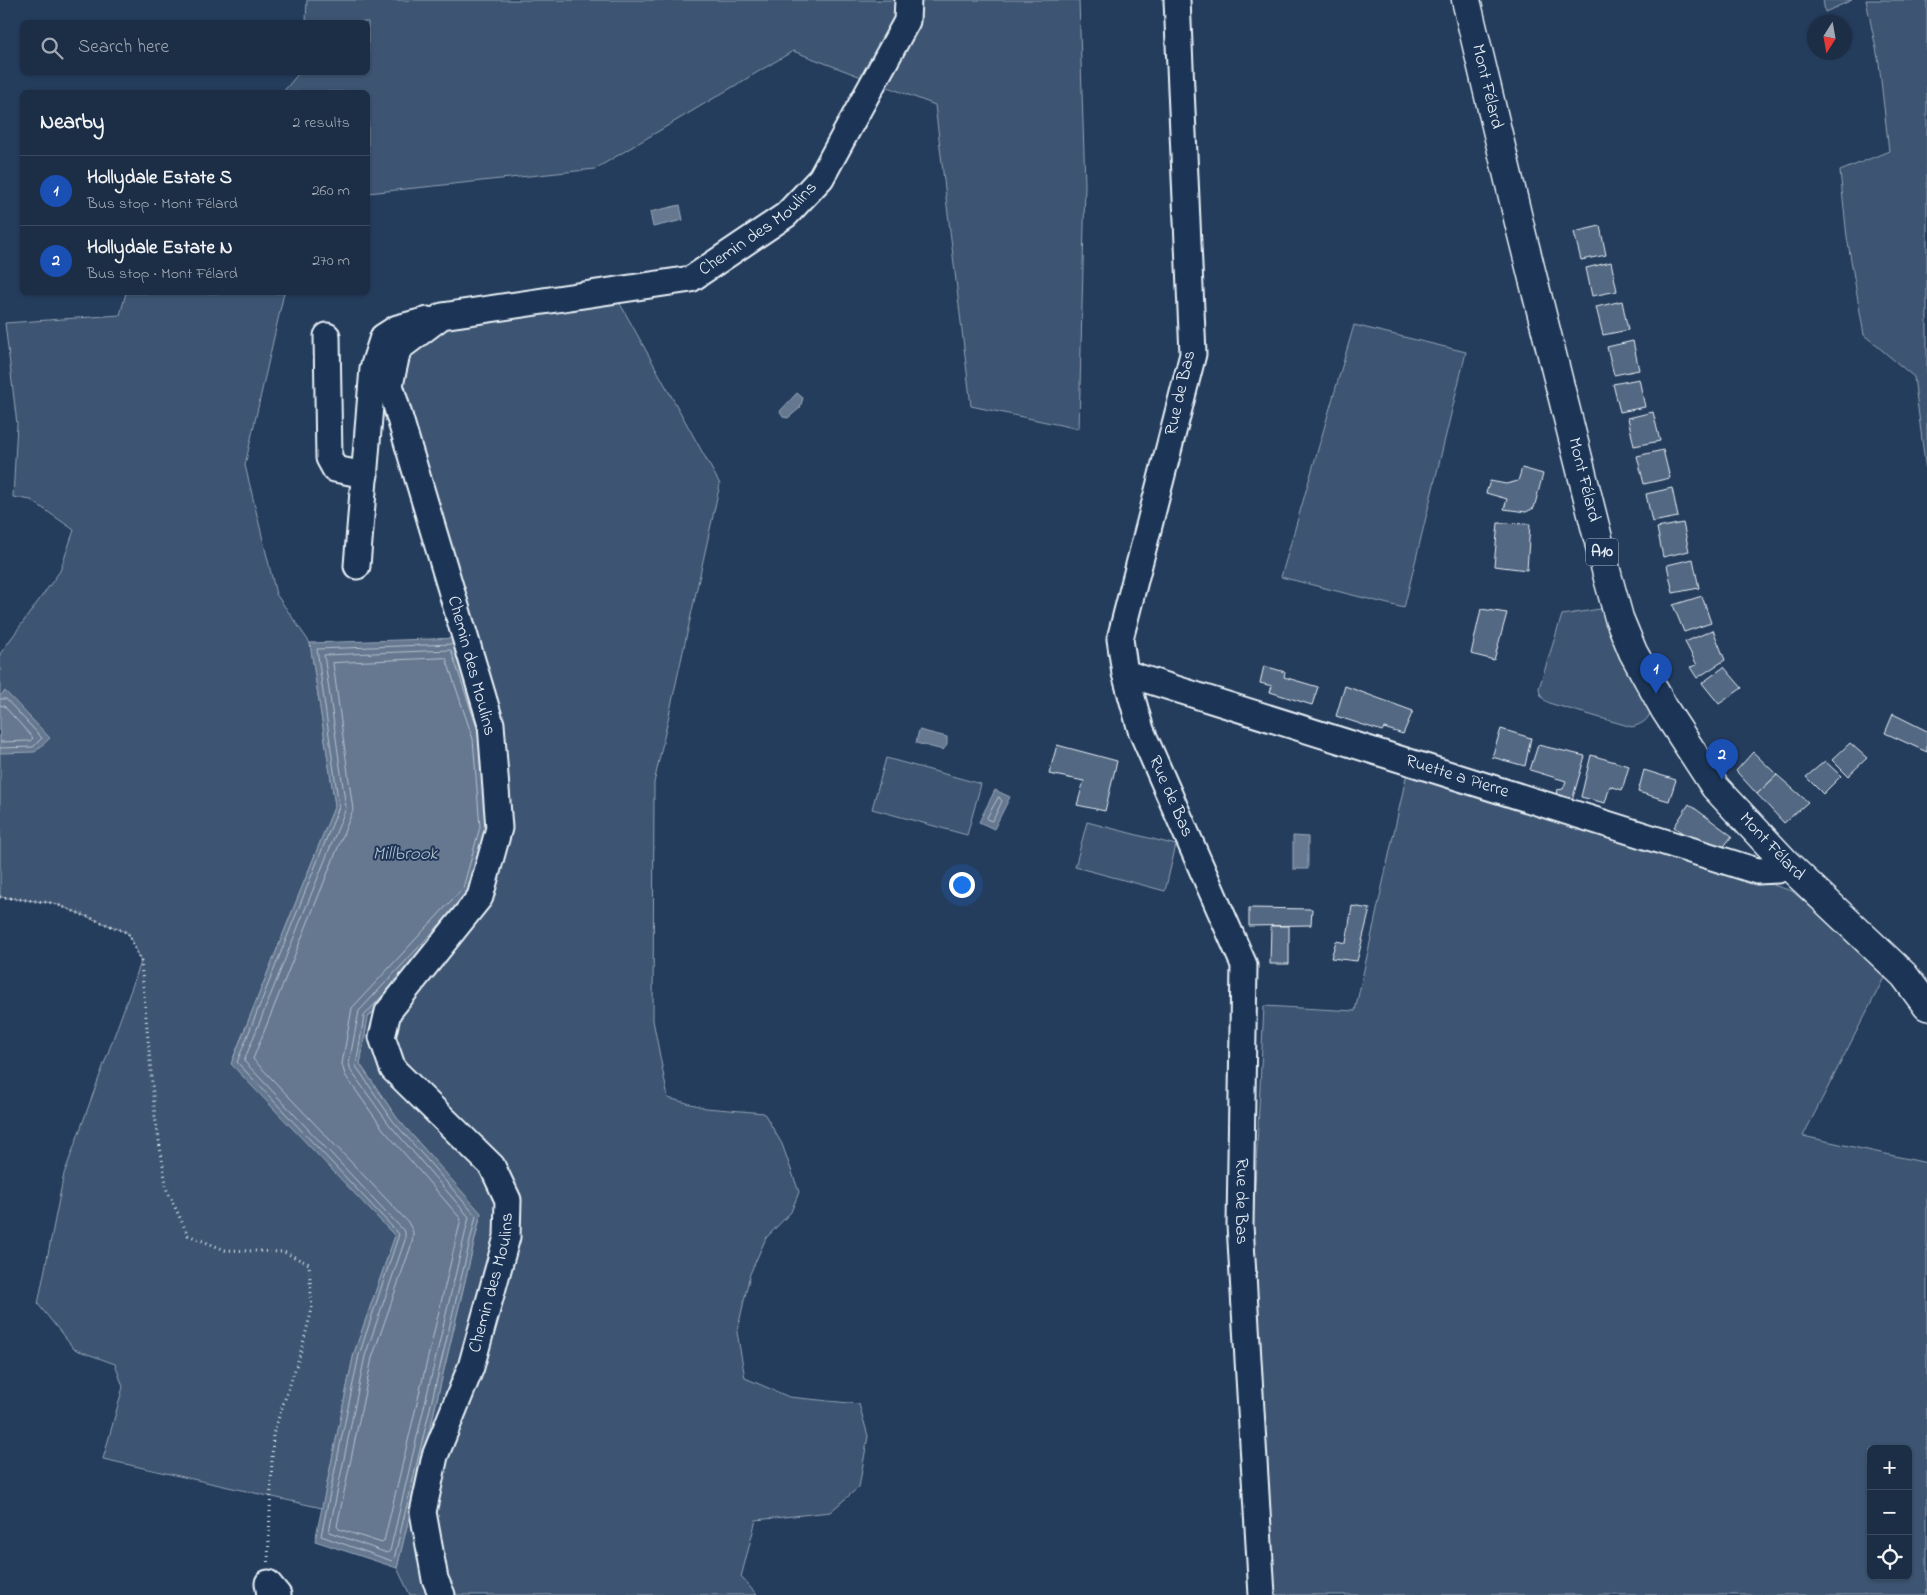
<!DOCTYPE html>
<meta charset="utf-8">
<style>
:root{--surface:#1c2e46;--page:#25364d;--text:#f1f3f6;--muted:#a0a8b3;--line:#3a4a5f;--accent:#ff9aa2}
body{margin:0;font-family:"Indie Flower",sans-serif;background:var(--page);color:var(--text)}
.controls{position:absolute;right:15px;bottom:15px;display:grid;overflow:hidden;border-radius:8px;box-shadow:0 1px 4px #0004}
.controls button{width:45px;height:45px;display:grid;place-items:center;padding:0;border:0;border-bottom:1px solid var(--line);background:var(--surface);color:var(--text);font:25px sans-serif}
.compass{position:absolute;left:1807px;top:15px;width:45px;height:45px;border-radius:50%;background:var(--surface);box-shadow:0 1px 4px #0004;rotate:191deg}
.you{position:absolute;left:961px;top:884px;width:18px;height:18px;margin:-12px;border:4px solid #fff;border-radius:50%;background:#1a73e8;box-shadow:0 0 0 8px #1a73e833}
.badge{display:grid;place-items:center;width:32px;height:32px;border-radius:50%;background:var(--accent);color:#fff;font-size:16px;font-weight:700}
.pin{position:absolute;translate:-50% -41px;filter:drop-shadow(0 1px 2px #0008)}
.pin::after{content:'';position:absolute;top:26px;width:18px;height:15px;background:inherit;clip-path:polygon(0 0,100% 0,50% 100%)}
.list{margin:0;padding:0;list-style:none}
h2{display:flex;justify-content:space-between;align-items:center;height:65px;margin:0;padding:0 20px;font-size:21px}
h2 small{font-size:16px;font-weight:400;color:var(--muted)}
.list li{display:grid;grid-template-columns:32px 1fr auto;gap:15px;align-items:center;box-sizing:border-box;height:70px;padding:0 20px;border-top:1px solid var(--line)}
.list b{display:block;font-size:19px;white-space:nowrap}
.list p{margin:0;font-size:16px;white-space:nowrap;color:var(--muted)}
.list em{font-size:16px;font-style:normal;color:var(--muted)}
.icon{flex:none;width:28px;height:28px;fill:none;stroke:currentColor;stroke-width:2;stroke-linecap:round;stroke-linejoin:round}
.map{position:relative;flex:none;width:1927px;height:1595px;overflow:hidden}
.search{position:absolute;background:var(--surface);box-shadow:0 1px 4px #0004;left:20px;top:20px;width:350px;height:55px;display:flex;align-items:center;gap:12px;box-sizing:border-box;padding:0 18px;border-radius:8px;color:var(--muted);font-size:19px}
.panel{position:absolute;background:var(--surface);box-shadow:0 1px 4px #0004;left:20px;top:90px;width:350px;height:205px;border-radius:8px}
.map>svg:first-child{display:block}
.green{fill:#3e5472;stroke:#93a2b5;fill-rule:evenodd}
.water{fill:#657890;stroke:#99a8ba}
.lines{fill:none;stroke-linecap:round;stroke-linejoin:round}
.shore{stroke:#b4c1ce;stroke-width:1}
.building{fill:#536782;stroke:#e8f1f8}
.minor-casing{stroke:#e8f1f8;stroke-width:29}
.major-casing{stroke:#e8f1f8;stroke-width:31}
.path{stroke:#e8f1f8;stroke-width:3;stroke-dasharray:1 4;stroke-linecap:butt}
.minor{stroke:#1d3557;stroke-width:25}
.major{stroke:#1d3557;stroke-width:28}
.labels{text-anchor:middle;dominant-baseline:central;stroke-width:4;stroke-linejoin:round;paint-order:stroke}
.shield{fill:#1d3557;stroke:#abb9c8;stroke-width:1}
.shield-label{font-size:16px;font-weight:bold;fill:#e8f1f8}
.street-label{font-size:18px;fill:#e8f1f8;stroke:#1d3557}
.water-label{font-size:19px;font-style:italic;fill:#b4c1ce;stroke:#1d3557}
</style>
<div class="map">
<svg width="1927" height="1595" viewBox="0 0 1927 1595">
<rect width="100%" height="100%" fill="#253d5d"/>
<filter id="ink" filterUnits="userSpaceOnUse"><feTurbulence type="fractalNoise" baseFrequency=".02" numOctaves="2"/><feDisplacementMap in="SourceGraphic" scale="10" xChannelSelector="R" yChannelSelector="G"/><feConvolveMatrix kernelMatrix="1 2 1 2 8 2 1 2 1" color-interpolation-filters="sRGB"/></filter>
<g filter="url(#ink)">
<g class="green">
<polygon points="307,0 1079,0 1085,185 1079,429 971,406 935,105 793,51 595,169 368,193 368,92 283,92 299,73 368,72 368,22 306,22"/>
<polygon points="1823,0 1852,0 1825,12"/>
<polygon points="1866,0 1927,0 1927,479 1914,377 1864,335 1847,237 1840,171 1889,151 1879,63"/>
<polygon points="613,291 720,484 654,783 653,1020 668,1098 706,1108 764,1113 782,1144 799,1192 791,1212 766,1238 750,1274 737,1332 745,1378 789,1397 859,1404 868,1436 859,1487 830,1512 756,1520 741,1577 757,1595 410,1595 397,1568 481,1214 397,1118 360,1064 368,1018 480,897 491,723 390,385 398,349 442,316"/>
<polygon points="126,293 284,293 245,465 276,594 310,643 335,805 232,1061 395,1236 354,1353 322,1508 103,1459 123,1387 115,1364 74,1349 38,1304 64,1174 141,962 128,933 53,903 0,897 0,654 60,571 74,530 31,500 13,497 17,424 5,323 120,315"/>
<polygon points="1354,325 1466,352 1404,608 1281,577"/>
<path d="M1606,608L1651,710C1648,721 1642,724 1632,727L1552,704C1544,701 1540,697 1539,688L1562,615Z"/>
<polygon points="886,758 981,784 967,835 872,809"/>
<path d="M1408,768L1792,891L1887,972L1803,1136L1927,1163V1595H1272L1252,1247L1264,1006L1355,1011ZM1871,1449H1908V1576H1871Z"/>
<polygon points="1087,822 1176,845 1165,891 1075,867"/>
</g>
<g class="water">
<polygon points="680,205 683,220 653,227 650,212"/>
<polygon points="797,393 803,398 800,408 788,418 783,417 780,412 781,410"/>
<polygon points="460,638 492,735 499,828 480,897 368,1017 360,1064 397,1118 481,1213 397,1568 315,1541 354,1353 395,1236 231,1064 335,805 310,643"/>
<polygon points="5,691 50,738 35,752 0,753 0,696"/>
<polygon points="919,730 947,737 947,745 943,750 916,743"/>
<polygon points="995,790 1010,797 994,829 979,822"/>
<polygon points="1293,836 1308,837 1308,869 1293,869"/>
</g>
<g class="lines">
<g class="shore">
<polygon points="446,658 473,739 480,827 463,888 352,1008 342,1064 345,1075 383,1129 461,1219 384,1541 382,1543 339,1529 337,1526 372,1358 412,1243 413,1232 408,1222 253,1059 353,810 333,663"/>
<polyline points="0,699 6,699 42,738 33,747 0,748"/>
<polyline points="0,705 4,706 33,738 30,741 0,742"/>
<polygon points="999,797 1002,801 993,820 990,821 987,818"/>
<polyline points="445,919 359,1011 349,1063 351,1071 389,1124 469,1217 390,1551 387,1553 329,1532 365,1356 405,1240 405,1232 244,1061 346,808 324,655 451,650 477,728"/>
<polyline points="394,983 364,1016 356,1066 393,1121 476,1216 394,1559 392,1561 321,1536 359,1355 399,1234 237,1062 339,807 317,649 453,644"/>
</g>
</g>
<g class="building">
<polygon points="1600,226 1606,255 1581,260 1574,232"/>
<polygon points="1611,262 1617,291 1592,296 1586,268"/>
<polygon points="1622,301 1628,330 1603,335 1596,307"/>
<polygon points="1633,341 1639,370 1614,375 1607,347"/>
<polygon points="1639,379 1645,407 1620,412 1613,384"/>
<polygon points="1653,412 1660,441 1634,446 1628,418"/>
<polygon points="1663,450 1670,478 1644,484 1637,456"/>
<polygon points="1522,468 1543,474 1534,508 1526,512 1504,509 1507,499 1486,493 1490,481 1506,484 1518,481"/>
<polygon points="1672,488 1678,517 1652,522 1646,494"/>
<polygon points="1498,523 1530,524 1527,570 1494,566"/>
<polygon points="1683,523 1689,551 1663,557 1657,528"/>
<polygon points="1693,559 1699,588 1673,593 1667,565"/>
<polygon points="1702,596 1711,623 1684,632 1673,605"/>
<polygon points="1481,609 1507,613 1494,660 1471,654"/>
<polygon points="1713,630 1725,660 1697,678 1690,667 1697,665 1685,642"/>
<polygon points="1264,666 1285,672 1284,677 1318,687 1312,705 1270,692 1272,686 1260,683"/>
<polygon points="1724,667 1742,688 1719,704 1702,683"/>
<polygon points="1345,686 1413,711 1403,734 1384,728 1382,731 1336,716"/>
<polygon points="1893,714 1927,731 1927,752 1885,733"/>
<polygon points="1501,729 1531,738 1525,766 1492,757"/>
<polygon points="1850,743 1867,758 1848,776 1832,760"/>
<polygon points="1057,745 1117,761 1105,811 1077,805 1084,781 1049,774"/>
<polygon points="1538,745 1585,756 1571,804 1560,804 1557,790 1563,789 1566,781 1530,770"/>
<polygon points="1753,752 1777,775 1757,794 1736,771"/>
<polygon points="1591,755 1629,766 1622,790 1610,786 1605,803 1581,797"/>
<polygon points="1825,761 1841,776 1823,794 1806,777"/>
<polygon points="1644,770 1676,780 1669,801 1638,792"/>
<polygon points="1777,775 1808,802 1784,823 1757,794"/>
<polygon points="1689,804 1732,836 1722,849 1709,841 1701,846 1674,827"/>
<polygon points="1352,906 1370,909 1357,961 1331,958 1336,941 1346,943"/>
<polygon points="1249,908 1312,909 1311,925 1249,926"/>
<polygon points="1271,926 1289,926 1289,964 1270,964"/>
</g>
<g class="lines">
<g class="minor-casing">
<g id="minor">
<path id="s1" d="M1177,0L1193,354L1120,639L1125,673L1141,730L1244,965L1240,1225L1262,1595"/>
<polyline points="327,336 329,458 335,469 365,475"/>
<polyline points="357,566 373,368 383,337 397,328 428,320"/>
<path id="s2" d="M1125,673L1757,871L1778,870L1787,864"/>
<polyline points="270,1595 268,1583 278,1595"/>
<path id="s3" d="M442,1595L435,1579L423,1512L435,1456L471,1367L507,1237L508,1200L492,1166L393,1069L382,1037L388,1012L480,897L499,828L491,724L390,385L398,349L442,316L691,279L786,215L821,178L907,21L908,0"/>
</g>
</g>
<g class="major-casing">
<g id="major">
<path id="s4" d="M1466,0L1522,235L1608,578L1619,618L1633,652L1665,710L1715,787L1787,864L1904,975L1927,1006"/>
</g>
</g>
<polyline class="path" points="0,897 53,903 128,933 141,962 155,1116 167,1190 188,1235 225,1250 284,1252 309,1264 312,1309 299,1358 273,1434 268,1562"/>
<use href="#minor" class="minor"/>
<use href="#major" class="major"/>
</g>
</g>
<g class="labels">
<rect class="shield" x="1586" y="538.5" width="32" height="27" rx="4"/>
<g class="shield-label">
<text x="1602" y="552">A10</text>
</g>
<g class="street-label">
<text stroke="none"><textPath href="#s4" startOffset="89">Mont Félard</textPath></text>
<text stroke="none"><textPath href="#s3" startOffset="1751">Chemin des Moulins</textPath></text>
<text transform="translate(1181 393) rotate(-77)">Rue de Bas</text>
<text stroke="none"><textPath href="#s4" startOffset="494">Mont Félard</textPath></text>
<text transform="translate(471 666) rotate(75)">Chemin des Moulins</text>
<text stroke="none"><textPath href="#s2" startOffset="348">Ruette a Pierre</textPath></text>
<text stroke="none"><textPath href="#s1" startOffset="815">Rue de Bas</textPath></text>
<text stroke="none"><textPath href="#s4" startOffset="914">Mont Félard</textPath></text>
<text stroke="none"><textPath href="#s1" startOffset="1235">Rue de Bas</textPath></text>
<text stroke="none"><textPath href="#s3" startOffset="326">Chemin des Moulins</textPath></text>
</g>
<g class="water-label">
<text x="405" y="854">Millbrook</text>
</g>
</g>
</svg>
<div class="controls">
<button>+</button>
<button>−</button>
<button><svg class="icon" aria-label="locate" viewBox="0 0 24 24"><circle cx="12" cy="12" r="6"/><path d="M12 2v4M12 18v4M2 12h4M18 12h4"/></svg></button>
</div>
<svg class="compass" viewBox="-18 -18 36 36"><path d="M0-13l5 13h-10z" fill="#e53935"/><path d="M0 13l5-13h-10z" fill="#a0a8b3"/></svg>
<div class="you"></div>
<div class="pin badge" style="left:1656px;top:694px;background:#1a4fb4">1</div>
<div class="pin badge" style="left:1722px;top:780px;background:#1a4fb4">2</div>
<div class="search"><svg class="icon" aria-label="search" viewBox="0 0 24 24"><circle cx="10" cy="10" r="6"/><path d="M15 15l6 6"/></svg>Search here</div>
<section class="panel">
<h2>Nearby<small>2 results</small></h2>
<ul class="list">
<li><span class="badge" style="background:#1a4fb4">1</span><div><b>Hollydale Estate S</b><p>Bus stop · Mont Félard</p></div><em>260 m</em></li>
<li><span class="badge" style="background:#1a4fb4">2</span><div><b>Hollydale Estate N</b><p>Bus stop · Mont Félard</p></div><em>270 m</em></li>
</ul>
</section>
</div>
